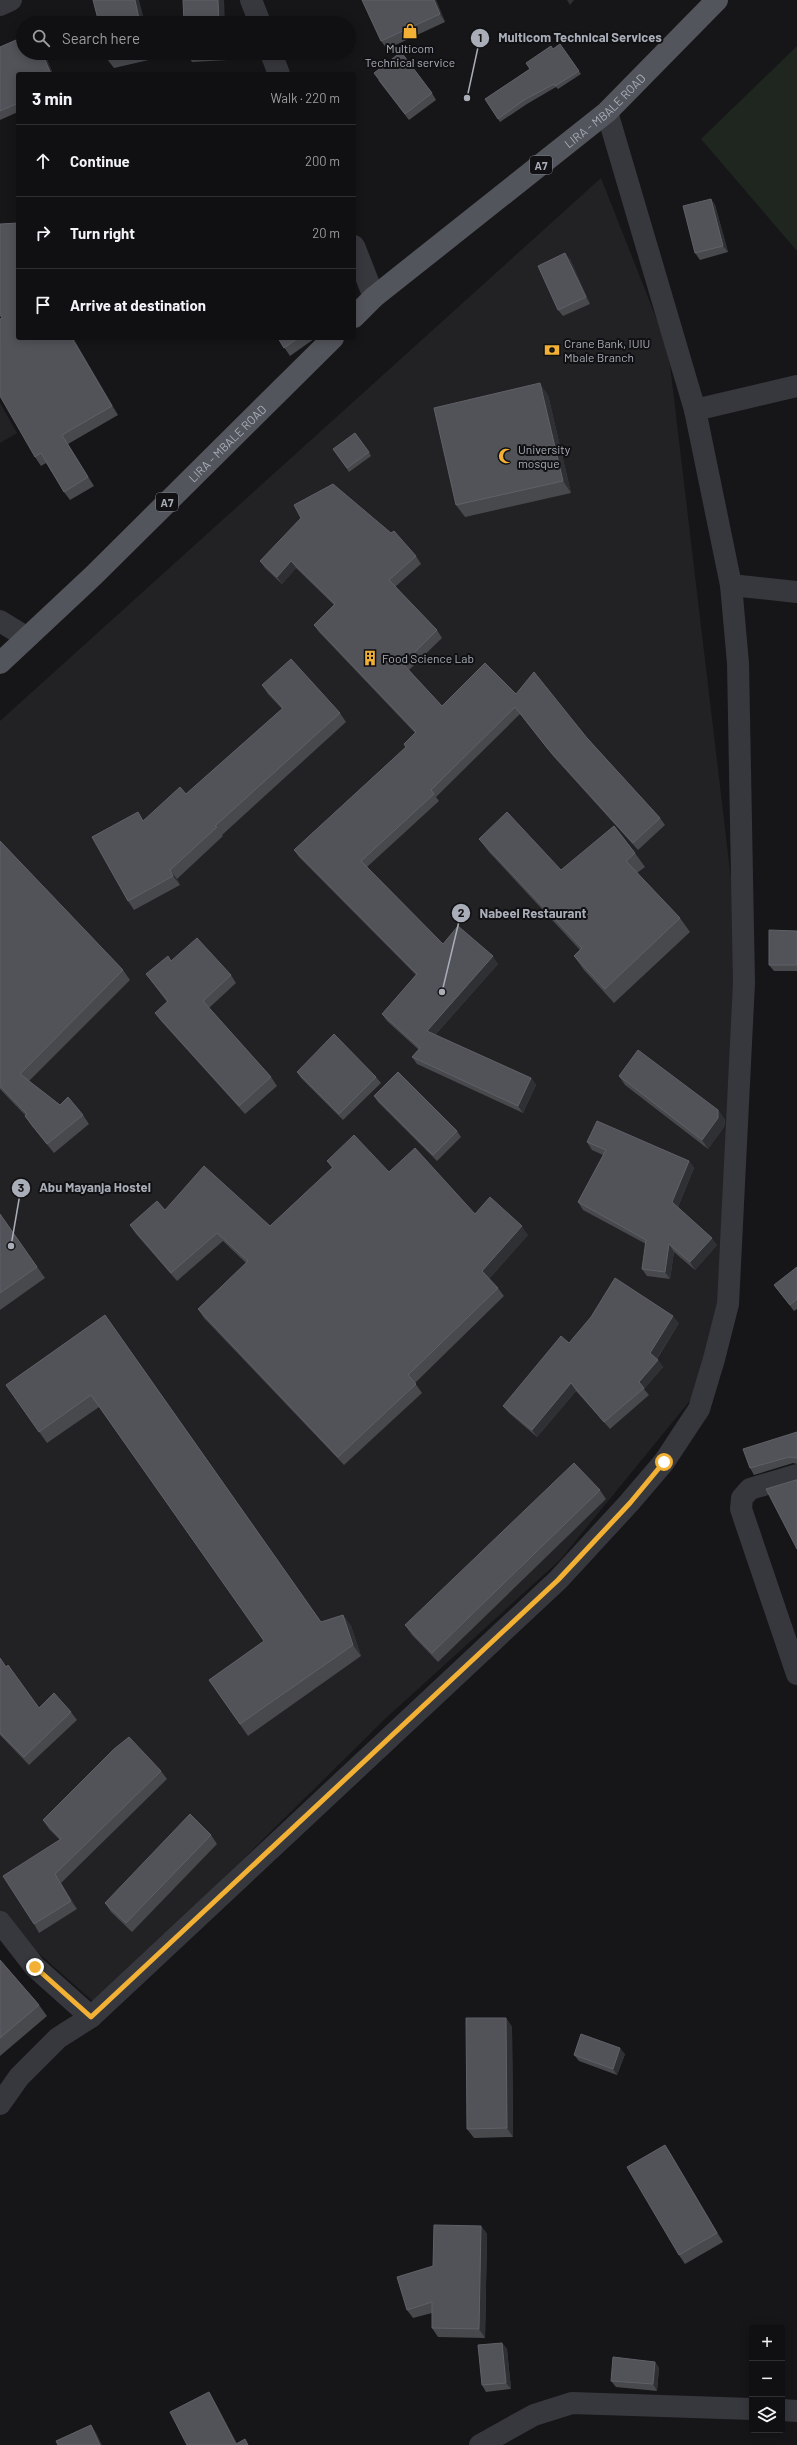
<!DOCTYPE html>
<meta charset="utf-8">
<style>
:root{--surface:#101012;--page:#19191b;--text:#f1f3f6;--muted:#9c9d9f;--line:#303032}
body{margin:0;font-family:Barlow,sans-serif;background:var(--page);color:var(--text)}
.controls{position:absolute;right:12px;bottom:12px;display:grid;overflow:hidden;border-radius:4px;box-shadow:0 2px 10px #0003}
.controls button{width:36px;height:36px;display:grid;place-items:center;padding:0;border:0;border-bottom:1px solid var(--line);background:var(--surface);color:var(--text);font:20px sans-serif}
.stop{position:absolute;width:12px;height:12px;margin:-9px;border:3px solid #f2b134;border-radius:50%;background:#fff}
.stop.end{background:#f2b134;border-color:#fff;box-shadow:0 1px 4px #0008}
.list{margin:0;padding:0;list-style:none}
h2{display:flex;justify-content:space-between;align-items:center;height:52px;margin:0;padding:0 16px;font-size:17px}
h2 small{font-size:13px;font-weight:400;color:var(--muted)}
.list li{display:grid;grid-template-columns:26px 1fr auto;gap:12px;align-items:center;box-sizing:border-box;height:72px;padding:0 16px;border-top:1px solid var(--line)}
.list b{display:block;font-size:15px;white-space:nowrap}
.list em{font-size:13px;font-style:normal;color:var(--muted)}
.icon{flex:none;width:22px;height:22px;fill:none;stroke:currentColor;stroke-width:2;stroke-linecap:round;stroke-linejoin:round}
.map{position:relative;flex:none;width:797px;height:2445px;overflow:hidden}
.search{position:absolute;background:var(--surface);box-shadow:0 2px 10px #0003;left:16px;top:16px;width:340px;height:44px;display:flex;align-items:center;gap:10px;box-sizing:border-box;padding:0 14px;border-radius:22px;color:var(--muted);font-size:15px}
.panel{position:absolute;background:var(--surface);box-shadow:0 2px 10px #0003;left:16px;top:72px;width:340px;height:268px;border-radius:4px}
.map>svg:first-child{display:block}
.built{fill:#222225}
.park{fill:#1e261f}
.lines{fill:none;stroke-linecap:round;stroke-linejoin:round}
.minor{stroke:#37383d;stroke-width:22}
.primary{stroke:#53555c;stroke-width:22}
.wall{fill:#47494d}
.shaded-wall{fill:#2f3033}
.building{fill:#525359;stroke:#5f6168}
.route{stroke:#f2b134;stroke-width:5}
.labels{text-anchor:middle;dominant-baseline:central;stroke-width:4;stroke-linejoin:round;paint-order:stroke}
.shield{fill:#111113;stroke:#7b7e86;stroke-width:1}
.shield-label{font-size:11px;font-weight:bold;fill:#a8adb8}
.poi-label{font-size:12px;fill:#a8adb8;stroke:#111113;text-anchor:start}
.street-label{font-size:12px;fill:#a8adb8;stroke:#111113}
.leader{fill:none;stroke:#a8adb8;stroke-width:1.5}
.callout-dot{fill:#a8adb8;stroke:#111113;stroke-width:1.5}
.mark-label{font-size:12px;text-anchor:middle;font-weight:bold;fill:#111}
.callout-label{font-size:13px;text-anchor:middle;font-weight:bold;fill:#a8adb8;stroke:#111113;stroke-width:4;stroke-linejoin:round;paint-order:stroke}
</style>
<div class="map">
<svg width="797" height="2445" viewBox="0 0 797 2445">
<rect width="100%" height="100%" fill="#161618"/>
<g class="built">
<polygon points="601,178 668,348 743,980 724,1299 693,1397 560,1560 386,1718 96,2004 9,1927 0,1913 0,721"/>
<polygon points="0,403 17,433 0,443"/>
</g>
<polygon class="park" points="797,46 797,251 701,139"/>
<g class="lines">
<g class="minor">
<polyline points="251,0 260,23"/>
<polyline points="0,5 11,0"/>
<polyline points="271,53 279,74"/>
<polyline points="354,246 374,297"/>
<polyline points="695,410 797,386"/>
<polyline points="731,585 797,592"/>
<polyline points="0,621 26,637"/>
<polyline points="797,1475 750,1489 742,1498 741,1509 797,1674"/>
<polyline points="0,1922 35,1967 91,2017 558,1580 629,1503 664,1462 699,1409 714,1359 728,1304 744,983 738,663 731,585 695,410 607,112"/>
<polyline points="0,2104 19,2077 58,2038 91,2017"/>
<polyline points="782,2410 797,2411"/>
<polyline points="480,2445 534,2415 572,2403 752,2409"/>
</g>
<g class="primary">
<path id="s1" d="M354,317L374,297L607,112L717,0"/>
<path id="s2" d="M0,663L94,575L333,338"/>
</g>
</g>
<g class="wall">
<polygon points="436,0 445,22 387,49 381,41"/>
<polygon points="560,44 581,74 558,89 556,87 527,104 500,122 485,99 530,69 553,49"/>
<polygon points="0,47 44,53 53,74 18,74 18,112 0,120"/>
<polygon points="106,53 152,53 153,59 114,68 107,59"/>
<polygon points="186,53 227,53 228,60 192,62"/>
<polygon points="378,80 432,93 436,100 409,120"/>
<polygon points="711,199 715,205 728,252 700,260 695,253"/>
<polygon points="570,259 590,304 563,316 558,310"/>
<polygon points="2,318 18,338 73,338 118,415 68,444 94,486 70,500 64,492 46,463 41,466 35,457"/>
<polygon points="278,338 314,338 314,339 290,356"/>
<polygon points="548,395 571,493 465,517 456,505"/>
<polygon points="333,449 369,452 371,456 349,472"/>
<polygon points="416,556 421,564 395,587 437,630 442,638 409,670 442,706 516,694 587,738 660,818 665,825 638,850 553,756 520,714 436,797 439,801 367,867 443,944 498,964 435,1035 531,1078 536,1085 523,1113 417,1064 412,1057 419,1050 387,1021 382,1014 416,975 299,857 294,850 406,747 404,744 415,733 319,632 314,625 334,605 296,568 282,584 265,568 260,561"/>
<polygon points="262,685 340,713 346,722 222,835 223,836 177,879 180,885 134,910 128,901 144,820 186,794 282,709 268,694"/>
<polygon points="479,839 561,870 635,853 645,867 637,873 680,918 690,932 614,1003 584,970 574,956 580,950 489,852"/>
<polygon points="0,841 123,970 130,980 29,1081 60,1105 83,1115 89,1124 54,1153 31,1125 25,1116 25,1115 0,1089"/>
<polygon points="797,931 797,971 774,971 769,965"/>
<polygon points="171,961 231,975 236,983 209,1008 271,1077 277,1086 245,1114 161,1021 155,1013 167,1002 146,974"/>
<polygon points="297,1072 376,1077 381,1083 343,1120 301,1078"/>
<polygon points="619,1076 718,1110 725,1120 724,1127 708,1149 625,1085"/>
<polygon points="374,1096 457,1131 461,1137 437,1161 378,1102"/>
<polygon points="587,1142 689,1161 694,1168 678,1207 717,1245 695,1270 674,1252 670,1279 647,1276 642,1269 646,1244 583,1210 578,1202 603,1155 592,1150"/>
<polygon points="327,1161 389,1172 475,1214 528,1235 489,1279 498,1288 504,1296 415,1383 422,1393 344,1465 204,1318 198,1309 246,1263 223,1241 177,1281 136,1234 130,1225 165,1210 270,1226 332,1168"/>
<polygon points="0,1214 45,1278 0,1310"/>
<polygon points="797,1267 797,1309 794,1311 774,1285"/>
<polygon points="105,1315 321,1622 343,1615 351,1626 361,1656 248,1736 209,1680 264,1641 99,1407 47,1443 6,1385"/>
<polygon points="679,1323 657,1359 663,1367 644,1389 649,1395 610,1429 576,1391 537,1437 509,1413 503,1406 569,1343"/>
<polygon points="797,1432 797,1464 793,1463 754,1475 750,1468"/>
<polygon points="600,1490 606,1499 438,1662 412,1635 405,1625"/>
<polygon points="0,1658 6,1667 39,1708 71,1712 77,1720 29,1765 0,1735"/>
<polygon points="161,1771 167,1779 61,1883 77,1909 39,1933 34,1924 60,1840 49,1829 43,1820"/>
<polygon points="211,1835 217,1844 132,1932 111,1912 105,1903"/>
<polygon points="0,1960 39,2005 47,2016 0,2056"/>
<polygon points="506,2018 512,2027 513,2137 474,2138 467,2129"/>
<polygon points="625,2054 617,2075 579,2061 574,2055"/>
<polygon points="665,2145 671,2154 723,2242 685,2264 679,2255"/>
<polygon points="481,2226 487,2234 485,2338 438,2337 432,2328 432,2313 413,2318 407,2310"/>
<polygon points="502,2343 507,2349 511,2389 486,2392 482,2385"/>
<polygon points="655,2362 659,2368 657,2391 616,2387 611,2381"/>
</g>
<g class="shaded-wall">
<polygon points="135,0 139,0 145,23 140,23"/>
<polygon points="218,0 224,0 225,23 219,23"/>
<polygon points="434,0 436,0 445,22 440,14"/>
<polygon points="567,0 574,0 570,5"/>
<polygon points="42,53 44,53 53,74 51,74"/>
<polygon points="149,53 152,53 153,59"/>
<polygon points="222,53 227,53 228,60"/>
<polygon points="711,199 715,205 728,252 723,246"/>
<polygon points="565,253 570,259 590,304 586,297"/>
<polygon points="72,338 73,338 118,415 112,406"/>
<polygon points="540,383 548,395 571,493 563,481"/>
<polygon points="62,435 68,444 94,486 88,477"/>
<polygon points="291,561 296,568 282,584 277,577"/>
<polygon points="170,870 177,879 180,885 173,876"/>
<polygon points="493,956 498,964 432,1038 427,1031"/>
<polygon points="531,1078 536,1085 523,1113 518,1106"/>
<polygon points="718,1110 725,1120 724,1127 708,1149 702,1140"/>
<polygon points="689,1161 694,1168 677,1209 672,1202"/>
<polygon points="522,1226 528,1235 488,1280 482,1271"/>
<polygon points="712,1238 717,1245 695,1270 690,1262"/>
<polygon points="669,1244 674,1252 670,1279 665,1272"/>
<polygon points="673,1316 679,1323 655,1361 650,1353"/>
<polygon points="658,1360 663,1367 644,1389 639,1382"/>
<polygon points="571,1383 576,1391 537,1437 532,1430"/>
<polygon points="343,1615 351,1626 361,1656 353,1645"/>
<polygon points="55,1874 61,1883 77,1909 71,1901"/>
<polygon points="506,2018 512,2027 513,2137 507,2128"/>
<polygon points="620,2048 625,2054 617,2075 613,2069"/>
<polygon points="665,2145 671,2154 723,2242 717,2233"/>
<polygon points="481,2226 487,2234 485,2338 479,2329"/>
<polygon points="502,2343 507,2349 511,2389 506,2383"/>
<polygon points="655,2362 659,2368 657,2391 653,2384"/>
<polygon points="209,2392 215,2402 238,2445 236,2445"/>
<polygon points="91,2425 97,2434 102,2445 100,2445"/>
</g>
<g class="building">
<polygon points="93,0 135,0 140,23 99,23"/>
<polygon points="183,0 218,0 219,23 184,23"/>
<polygon points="362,0 434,0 440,14 381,41"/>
<polygon points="23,37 23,53 42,53 51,74 18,74 18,103 0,111 0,47"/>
<polygon points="560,44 579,71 555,86 554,84 524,100 498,119 485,99 530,69 526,63 551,46 553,49"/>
<polygon points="401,52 432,93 405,114 374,73"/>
<polygon points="106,53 131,53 107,59"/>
<polygon points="711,199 723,246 695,253 683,206"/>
<polygon points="18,223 18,338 72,338 112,406 62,435 88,477 64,492 41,453 35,457 0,396 0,319 2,318 0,315 0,224"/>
<polygon points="565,253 586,297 558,310 538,266"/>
<polygon points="278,338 298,338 284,348"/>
<polygon points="540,383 563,481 456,505 434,408"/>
<polygon points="355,433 369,452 347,468 333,449"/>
<polygon points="333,484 391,533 394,531 416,556 389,580 437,630 403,664 442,706 485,663 516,694 534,672 587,738 660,818 633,843 548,749 515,707 431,790 434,794 361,861 443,944 458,926 493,956 427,1031 531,1078 518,1106 412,1057 420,1048 382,1014 417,974 294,850 406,747 404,744 416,732 314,625 335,604 291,561 277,577 260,561 301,518 294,505"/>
<polygon points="291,659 340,713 215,826 217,827 170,870 173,876 128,901 92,837 138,812 143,821 180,787 186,794 283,708 262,685"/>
<polygon points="507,812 561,870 614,826 635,853 626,861 680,918 605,989 574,956 582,948 479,839"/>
<polygon points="0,841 123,970 20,1074 60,1105 68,1097 83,1115 47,1144 25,1116 27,1114 0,1086"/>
<polygon points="769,930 797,931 797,965 769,965"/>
<polygon points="197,938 231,975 203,1001 271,1077 239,1106 155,1013 168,1001 146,974 168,956 171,961"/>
<polygon points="334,1034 376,1077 339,1114 297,1072"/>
<polygon points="638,1050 718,1110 718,1118 702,1140 619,1076"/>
<polygon points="398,1072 457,1131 433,1155 374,1096"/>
<polygon points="597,1121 689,1161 672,1202 712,1238 690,1262 669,1244 665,1272 642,1269 646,1240 578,1202 606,1150 587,1142"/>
<polygon points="354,1135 389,1172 415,1148 475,1214 490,1197 522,1226 482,1271 498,1288 408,1375 416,1384 338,1457 198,1309 248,1261 217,1233 171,1273 130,1225 157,1201 165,1210 204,1166 270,1226 333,1167 327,1161"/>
<polygon points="0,1214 37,1267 0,1293"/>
<polygon points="797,1267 797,1299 790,1305 774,1285"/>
<polygon points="615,1278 673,1316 650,1353 658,1360 639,1382 644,1388 604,1422 571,1383 532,1430 503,1406 561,1336 569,1343 591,1317"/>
<polygon points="105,1315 321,1622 343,1615 353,1645 240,1724 209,1680 264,1641 91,1395 39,1432 6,1385"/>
<polygon points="797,1432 797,1458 789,1457 750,1468 743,1449"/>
<polygon points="574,1463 600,1490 432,1653 405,1625"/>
<polygon points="796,1480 797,1480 797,1549 766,1489"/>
<polygon points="0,1658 6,1667 8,1665 39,1708 54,1693 71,1712 24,1757 0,1733"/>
<polygon points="129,1737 161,1771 55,1874 71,1901 34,1924 3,1876 61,1839 43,1820 114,1749"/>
<polygon points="190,1814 211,1835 126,1923 105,1903"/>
<polygon points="0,1960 39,2005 0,2038"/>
<polygon points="466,2018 506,2018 507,2128 467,2129"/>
<polygon points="581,2034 620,2048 613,2069 574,2055"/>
<polygon points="665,2145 717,2233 679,2255 627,2167"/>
<polygon points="434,2225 481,2226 479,2329 432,2328 432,2302 407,2310 397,2277 433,2266"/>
<polygon points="502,2343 506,2383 482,2385 478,2345"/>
<polygon points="613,2357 655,2362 653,2384 611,2381"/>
<polygon points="209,2392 236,2444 245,2439 248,2445 187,2445 170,2412"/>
<polygon points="91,2425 100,2445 58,2445 56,2441"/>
</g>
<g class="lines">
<polyline class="route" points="35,1967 91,2017 558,1580 630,1503 664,1462"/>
</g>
<defs>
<g id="shop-bare" transform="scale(1.2)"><path d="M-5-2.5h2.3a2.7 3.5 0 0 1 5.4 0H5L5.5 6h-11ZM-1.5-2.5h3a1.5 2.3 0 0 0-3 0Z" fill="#f2b134" stroke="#111113" stroke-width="2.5" paint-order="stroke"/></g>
<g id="bank-bare" transform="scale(1.2)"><path d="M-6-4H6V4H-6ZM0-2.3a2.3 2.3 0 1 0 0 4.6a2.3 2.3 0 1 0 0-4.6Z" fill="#f2b134" stroke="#111113" stroke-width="2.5" paint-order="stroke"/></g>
<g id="mosque-bare" transform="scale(1.2)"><path d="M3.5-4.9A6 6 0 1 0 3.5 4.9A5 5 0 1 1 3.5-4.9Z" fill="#f2b134" stroke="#111113" stroke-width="2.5" paint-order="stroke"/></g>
<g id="building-bare" transform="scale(1.2)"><path d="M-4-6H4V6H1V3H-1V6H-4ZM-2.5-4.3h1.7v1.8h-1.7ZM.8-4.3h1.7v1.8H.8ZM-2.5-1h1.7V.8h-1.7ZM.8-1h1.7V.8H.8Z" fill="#f2b134" stroke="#111113" stroke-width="2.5" paint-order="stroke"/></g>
</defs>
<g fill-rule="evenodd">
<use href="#shop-bare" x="410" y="31"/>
<use href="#bank-bare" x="552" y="350"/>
<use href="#mosque-bare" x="506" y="456"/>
<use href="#building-bare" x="370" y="658"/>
</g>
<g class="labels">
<g class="shield">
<rect x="530" y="156" width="22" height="18" rx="3"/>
<rect x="156" y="493" width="22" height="18" rx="3"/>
</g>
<g class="shield-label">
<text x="541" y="165">A7</text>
<text x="167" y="502">A7</text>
</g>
<g class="poi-label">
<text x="410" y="48" text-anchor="middle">Multicom<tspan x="410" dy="14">Technical service</tspan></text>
<text x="564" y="343">Crane Bank, IUIU<tspan x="564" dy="14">Mbale Branch</tspan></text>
<text x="518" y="449">University<tspan x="518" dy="14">mosque</tspan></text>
<text x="382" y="658">Food Science Lab</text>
</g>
<g class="street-label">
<text stroke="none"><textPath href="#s1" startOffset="325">LIRA - MBALE ROAD</textPath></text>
<text stroke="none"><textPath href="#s2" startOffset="316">LIRA - MBALE ROAD</textPath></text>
</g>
</g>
<path class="leader" d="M467 98L480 38M442 992L461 913M11 1246L21 1188"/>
<g class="callout-dot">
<circle cx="467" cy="98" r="4"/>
<circle cx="442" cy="992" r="4"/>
<circle cx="11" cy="1246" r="4"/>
<circle cx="480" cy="38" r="10"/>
<circle cx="461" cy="913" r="10"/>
<circle cx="21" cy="1188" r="10"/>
</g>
<g class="mark-label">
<text x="480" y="42">1</text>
<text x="461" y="917">2</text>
<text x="21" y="1192">3</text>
</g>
<g class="callout-label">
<text x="580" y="42">Multicom Technical Services</text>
<text x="533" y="918">Nabeel Restaurant</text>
<text x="95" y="1192">Abu Mayanja Hostel</text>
</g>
</svg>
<div class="controls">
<button>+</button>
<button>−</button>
<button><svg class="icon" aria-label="layers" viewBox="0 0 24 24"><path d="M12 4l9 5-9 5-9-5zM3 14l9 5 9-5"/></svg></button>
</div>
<div class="stop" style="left:664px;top:1462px"></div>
<div class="stop end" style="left:35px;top:1967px"></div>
<div class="search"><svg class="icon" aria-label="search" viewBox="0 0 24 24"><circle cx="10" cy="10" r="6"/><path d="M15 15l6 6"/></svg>Search here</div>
<section class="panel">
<h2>3 min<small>Walk · 220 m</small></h2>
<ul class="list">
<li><svg class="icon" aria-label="ahead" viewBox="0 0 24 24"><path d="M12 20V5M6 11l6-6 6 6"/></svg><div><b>Continue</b></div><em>200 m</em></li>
<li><svg class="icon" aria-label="right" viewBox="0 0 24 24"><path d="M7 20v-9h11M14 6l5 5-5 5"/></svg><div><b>Turn right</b></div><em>20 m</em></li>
<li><svg class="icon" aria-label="arrive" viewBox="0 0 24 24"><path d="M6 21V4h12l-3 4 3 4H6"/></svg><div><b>Arrive at destination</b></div></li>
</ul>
</section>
</div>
